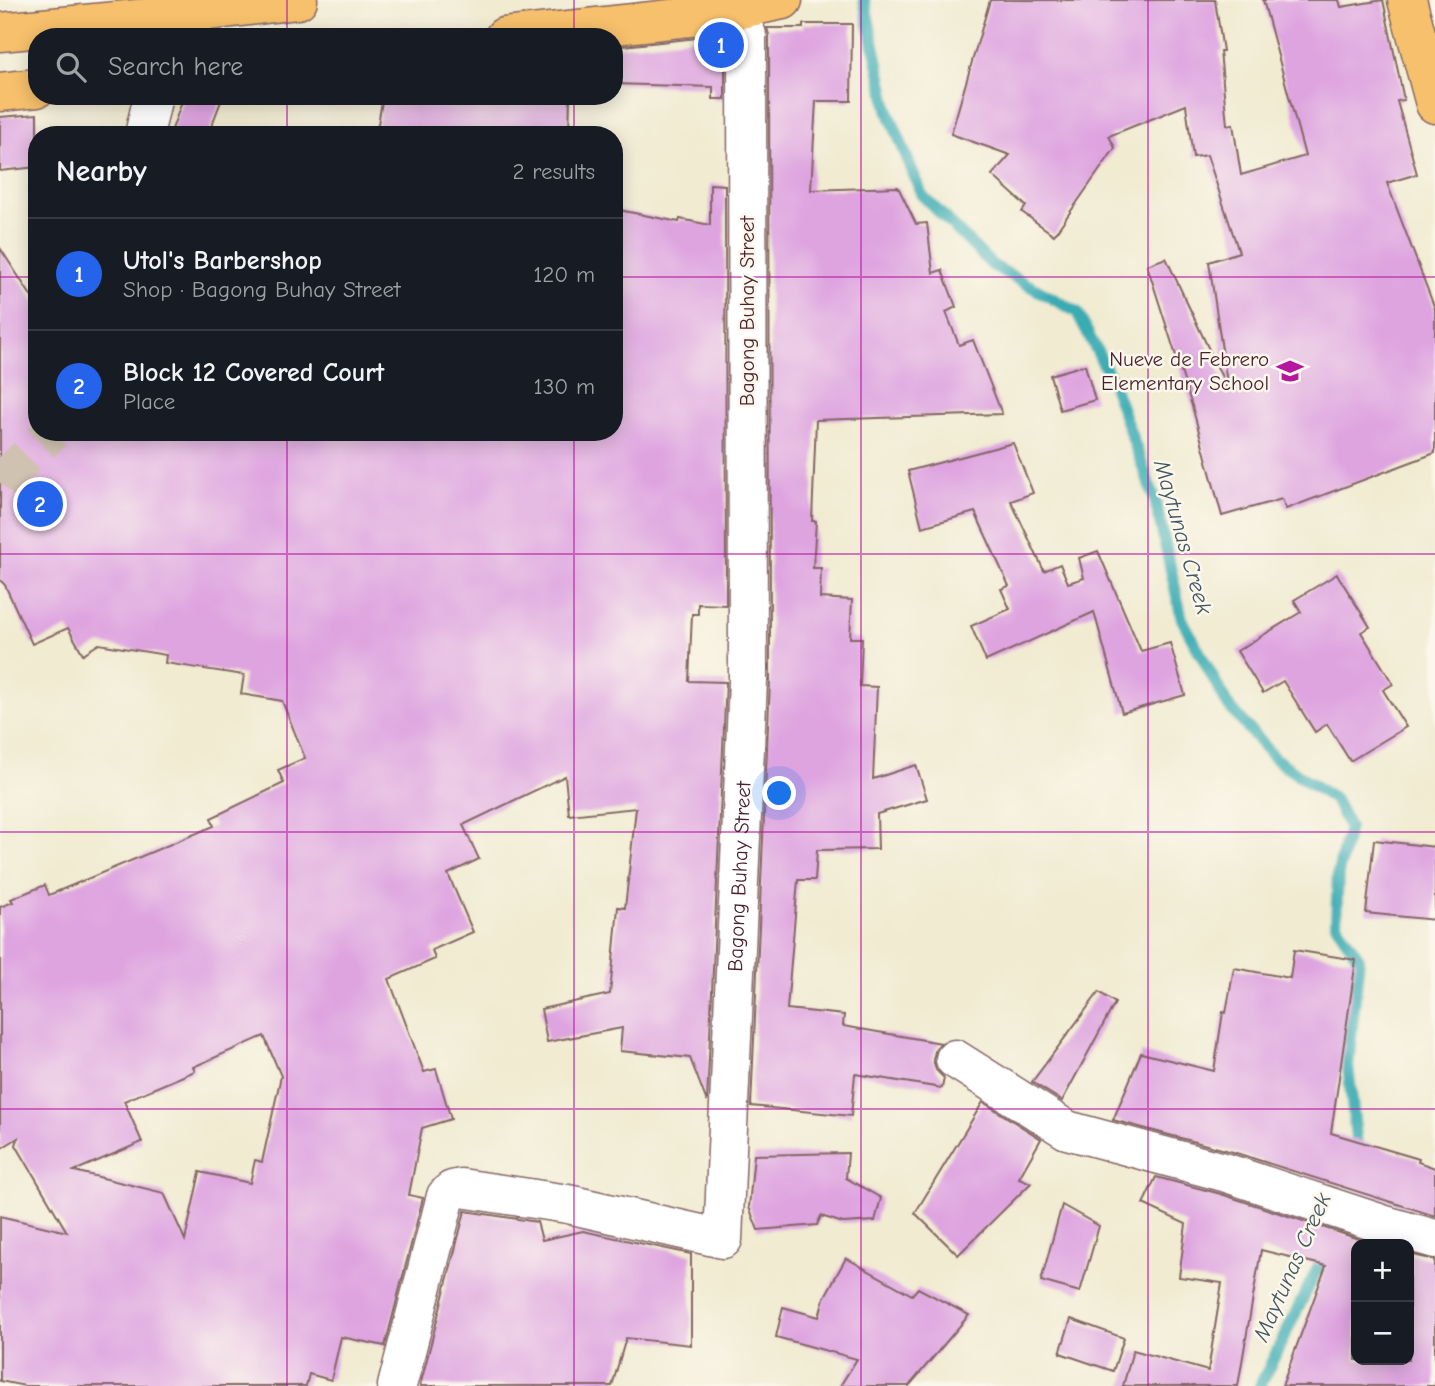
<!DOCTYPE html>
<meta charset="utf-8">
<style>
:root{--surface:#171b24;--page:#20242c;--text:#f1f3f6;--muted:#9ea1a6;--line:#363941;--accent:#2563eb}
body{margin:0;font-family:"Comic Neue",sans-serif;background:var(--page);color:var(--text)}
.controls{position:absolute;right:21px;bottom:21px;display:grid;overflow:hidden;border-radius:14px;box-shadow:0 4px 18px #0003}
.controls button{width:63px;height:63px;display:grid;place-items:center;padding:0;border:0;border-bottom:2px solid var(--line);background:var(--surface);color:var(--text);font:35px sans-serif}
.you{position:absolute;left:780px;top:794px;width:24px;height:24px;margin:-18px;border:5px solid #fff;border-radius:50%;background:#1a73e8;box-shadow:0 0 0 10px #1a73e833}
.badge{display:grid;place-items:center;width:46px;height:46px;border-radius:50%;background:var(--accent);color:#fff;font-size:23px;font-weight:700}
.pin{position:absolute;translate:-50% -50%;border:4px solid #fff;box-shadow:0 2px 7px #0006}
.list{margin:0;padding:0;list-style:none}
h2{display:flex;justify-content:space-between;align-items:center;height:91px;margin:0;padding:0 28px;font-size:30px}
h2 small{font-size:23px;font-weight:400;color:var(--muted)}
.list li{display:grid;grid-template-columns:46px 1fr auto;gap:21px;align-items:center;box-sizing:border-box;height:112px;padding:0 28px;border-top:2px solid var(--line)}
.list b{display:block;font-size:26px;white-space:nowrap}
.list p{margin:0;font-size:23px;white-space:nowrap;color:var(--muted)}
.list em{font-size:23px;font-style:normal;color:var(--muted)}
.icon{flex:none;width:38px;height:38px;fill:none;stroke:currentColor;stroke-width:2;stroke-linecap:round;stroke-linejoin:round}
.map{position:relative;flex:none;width:1435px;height:1386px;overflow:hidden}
.search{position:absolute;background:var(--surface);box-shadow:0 4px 18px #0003;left:28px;top:28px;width:595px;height:77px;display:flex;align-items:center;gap:18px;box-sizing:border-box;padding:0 24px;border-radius:28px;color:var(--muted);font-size:26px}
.panel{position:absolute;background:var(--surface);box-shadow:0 4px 18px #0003;left:28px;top:126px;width:595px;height:315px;border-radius:28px}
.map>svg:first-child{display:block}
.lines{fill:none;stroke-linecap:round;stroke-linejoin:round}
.stream{stroke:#39abb3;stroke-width:12}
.building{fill:#dea4e0;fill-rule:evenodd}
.minor-tunnel{stroke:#d0c2b0;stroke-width:38;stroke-dasharray:38 19;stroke-linecap:butt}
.minor-casing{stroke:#846665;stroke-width:41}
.major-casing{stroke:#846665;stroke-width:41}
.minor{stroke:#fff;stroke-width:38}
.major{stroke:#f7c06c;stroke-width:38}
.grid{fill:none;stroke:#b5179e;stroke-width:2;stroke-opacity:0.55}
.labels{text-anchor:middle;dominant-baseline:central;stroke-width:5;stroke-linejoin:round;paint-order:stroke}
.street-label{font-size:21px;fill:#4a1f2b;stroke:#fbf7ec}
.poi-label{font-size:21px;fill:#4a1f2b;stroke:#fbf7ec;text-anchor:end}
.water-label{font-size:23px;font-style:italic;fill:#435761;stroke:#fbf7ec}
</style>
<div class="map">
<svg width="1435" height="1386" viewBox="0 0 1435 1386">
<rect width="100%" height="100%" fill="#fbf7ec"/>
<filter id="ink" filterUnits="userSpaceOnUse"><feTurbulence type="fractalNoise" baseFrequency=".0143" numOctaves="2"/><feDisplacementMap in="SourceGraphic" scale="14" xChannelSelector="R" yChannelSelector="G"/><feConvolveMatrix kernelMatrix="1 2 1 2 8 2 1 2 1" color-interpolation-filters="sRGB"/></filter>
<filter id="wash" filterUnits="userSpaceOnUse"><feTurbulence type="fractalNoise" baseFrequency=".00686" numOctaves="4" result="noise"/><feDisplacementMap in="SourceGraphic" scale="28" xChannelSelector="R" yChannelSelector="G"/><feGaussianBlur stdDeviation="1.57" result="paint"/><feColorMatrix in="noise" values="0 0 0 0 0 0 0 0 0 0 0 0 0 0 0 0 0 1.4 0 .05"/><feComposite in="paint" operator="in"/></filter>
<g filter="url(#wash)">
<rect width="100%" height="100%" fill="#f1ebd1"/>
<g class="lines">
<g class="stream">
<polyline points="864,0 889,113 922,195 992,265 1077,312 1110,377 1155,500 1182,619 1227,704 1274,758 1335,800 1349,827 1338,873 1336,924 1359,958 1348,1066 1358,1155"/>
<polyline points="1260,1386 1326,1251"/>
</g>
</g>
<g id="blocks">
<g class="building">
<polygon points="990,0 1215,0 1223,51 1220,51 1227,125 1233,124 1241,175 1305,156 1263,0 1339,0 1341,7 1383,0 1404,100 1397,101 1417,174 1387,183 1435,309 1435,453 1286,509 1282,499 1222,516 1192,406 1147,265 1166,258 1228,390 1209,262 1239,252 1207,155 1193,157 1186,105 1109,136 1115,148 1054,235 1022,212 1026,206 992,175 1010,155 951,134"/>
<polygon points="803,24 852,24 851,101 816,101 811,190 898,187 916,224 927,223 933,273 942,270 956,307 946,312 959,345 973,340 1002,414 816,420 812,521 816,521 813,568 821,568 820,598 852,600 850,638 862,638 860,686 877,687 873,779 916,765 927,799 877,814 878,849 817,850 815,880 798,880 787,1009 844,1015 843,1026 941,1043 936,1048 933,1059 936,1070 944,1078 942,1088 855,1074 851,1116 751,1106 770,681 769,35 767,28 803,28"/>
<polygon points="725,35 725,99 713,99 713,87 614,84 614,47"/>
<polygon points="184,96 223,96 208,135 170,135"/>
<polygon points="383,96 570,96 569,135 376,135"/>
<polygon points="37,114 37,167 0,171 0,117"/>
<path d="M710,184L725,185L726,605L698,604V614H692L689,681L726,682L707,1102L690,1058L620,1051L622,1028L547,1042L541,1009L610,994L618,907L625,908L636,808L569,815L565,776L463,825L479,859L448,874L473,932L432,950L435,959L389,979L424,1072L436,1069L451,1119L422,1128L409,1195L423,1198L385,1346L341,1337L331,1380L309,1374L306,1386H25L0,1381V1216L67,1232L16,1145L18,1138L0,1149V907L13,902L11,899L45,885L49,895L214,826L211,818L284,783L278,770L305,758L282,701L241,694L244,675L165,663L166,655L99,644L83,654L68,628L32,644L5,585L0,580V248L37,305V432H403L441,438L442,432H614V209L679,222L680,219L710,225ZM264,1036L281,1076L262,1162L255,1160L250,1183L200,1172L185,1240L164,1193L74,1171L142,1142L124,1101L195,1071L193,1067Z"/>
<polygon points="1085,365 1095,400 1060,410 1050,375"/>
<polygon points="1013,443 1033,493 1011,501 1044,571 1060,564 1068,583 1084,578 1079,558 1098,551 1141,651 1170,643 1185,695 1122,713 1094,612 986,661 971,626 1010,609 1001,589 1009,586 975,512 922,527 908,471"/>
<polygon points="1337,574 1370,627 1361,632 1393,684 1383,690 1406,727 1350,761 1327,724 1315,732 1283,681 1263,693 1237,651 1301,612 1294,600"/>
<polygon points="1374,840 1435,847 1435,920 1366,913"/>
<polygon points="1294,950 1356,960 1331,1133 1419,1159 1418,1162 1435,1168 1435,1216 1233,1152 1113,1120 1141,1053 1214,1071 1223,1012 1226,1013 1234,968 1290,978"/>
<polygon points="1099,992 1115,1003 1062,1101 1032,1082"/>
<polygon points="983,1102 1041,1139 1019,1178 1031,1183 958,1255 915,1213"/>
<polygon points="848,1153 846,1178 881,1198 875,1221 843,1223 821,1216 817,1225 758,1230 749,1207 754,1155"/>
<polygon points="1156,1177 1221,1194 1374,1244 1356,1244 1356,1360 1409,1360 1409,1254 1435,1260 1435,1386 1282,1386 1326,1266 1261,1250 1238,1386 1123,1386 1133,1350 1208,1371 1222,1283 1179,1277 1186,1224 1143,1204"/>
<polygon points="1062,1205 1099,1226 1080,1292 1041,1281"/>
<polygon points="465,1211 537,1222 542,1240 583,1231 691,1254 691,1345 626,1338 612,1386 420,1386"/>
<polygon points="846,1258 912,1295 918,1288 969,1315 909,1386 840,1386 857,1359 776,1337 783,1307 819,1317 824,1298"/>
<polygon points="1071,1319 1124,1338 1113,1371 1060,1353"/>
</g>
</g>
</g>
<g filter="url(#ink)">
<use href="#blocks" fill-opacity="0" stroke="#846665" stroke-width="2"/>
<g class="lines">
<polyline class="minor-tunnel" points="0,483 52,432"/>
<g class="minor-casing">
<g id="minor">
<polyline points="144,135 153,96"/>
<polyline points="955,1059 1067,1130 1227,1173 1385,1225 1435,1239"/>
<path id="s1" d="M397,1386L446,1196L452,1190L461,1188L568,1204L723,1239L748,681L747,35"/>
</g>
</g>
<g class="major-casing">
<g id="major">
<polyline points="1407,0 1435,104"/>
<polyline points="0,32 169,16 298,0"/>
<polyline points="504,37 717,14 783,0"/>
<polyline points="0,92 37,88"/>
</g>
</g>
<use href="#minor" class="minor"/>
<use href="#major" class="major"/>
</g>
</g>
<path class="grid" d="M287,0V37M574,0V37M861,0V1386M1148,0V1386M287,96V135M574,96V135M0,277H37M614,277H1435M287,432V1386M574,432V1386M0,554H1435M0,832H1435M0,1109H1435"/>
<defs>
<g id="school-bare" transform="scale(2.1)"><path d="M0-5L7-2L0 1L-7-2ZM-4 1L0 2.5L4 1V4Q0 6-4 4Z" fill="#b5179e" stroke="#fbf7ec" stroke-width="2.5" paint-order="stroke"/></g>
</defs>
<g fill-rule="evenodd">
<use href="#school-bare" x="1290" y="371"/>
</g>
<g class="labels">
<g class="street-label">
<text transform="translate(747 311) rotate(-90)">Bagong Buhay Street</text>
<text stroke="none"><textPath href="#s1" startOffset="844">Bagong Buhay Street</textPath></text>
</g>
<g class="poi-label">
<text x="1269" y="359">Nueve de Febrero<tspan x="1269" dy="24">Elementary School</tspan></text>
</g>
<g class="water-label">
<text transform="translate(1183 537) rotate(74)">Maytunas Creek</text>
<text transform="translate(1292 1267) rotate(-66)">Maytunas Creek</text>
</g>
</g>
</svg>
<div class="controls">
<button>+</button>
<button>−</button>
</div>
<div class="you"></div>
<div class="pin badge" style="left:721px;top:45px">1</div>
<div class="pin badge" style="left:40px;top:504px">2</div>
<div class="search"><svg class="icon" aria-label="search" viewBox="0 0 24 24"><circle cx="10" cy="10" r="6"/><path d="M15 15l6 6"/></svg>Search here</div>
<section class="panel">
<h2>Nearby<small>2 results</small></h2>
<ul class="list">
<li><span class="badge">1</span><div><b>Utol's Barbershop</b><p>Shop · Bagong Buhay Street</p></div><em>120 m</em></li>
<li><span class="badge">2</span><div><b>Block 12 Covered Court</b><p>Place</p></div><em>130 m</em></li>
</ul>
</section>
</div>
